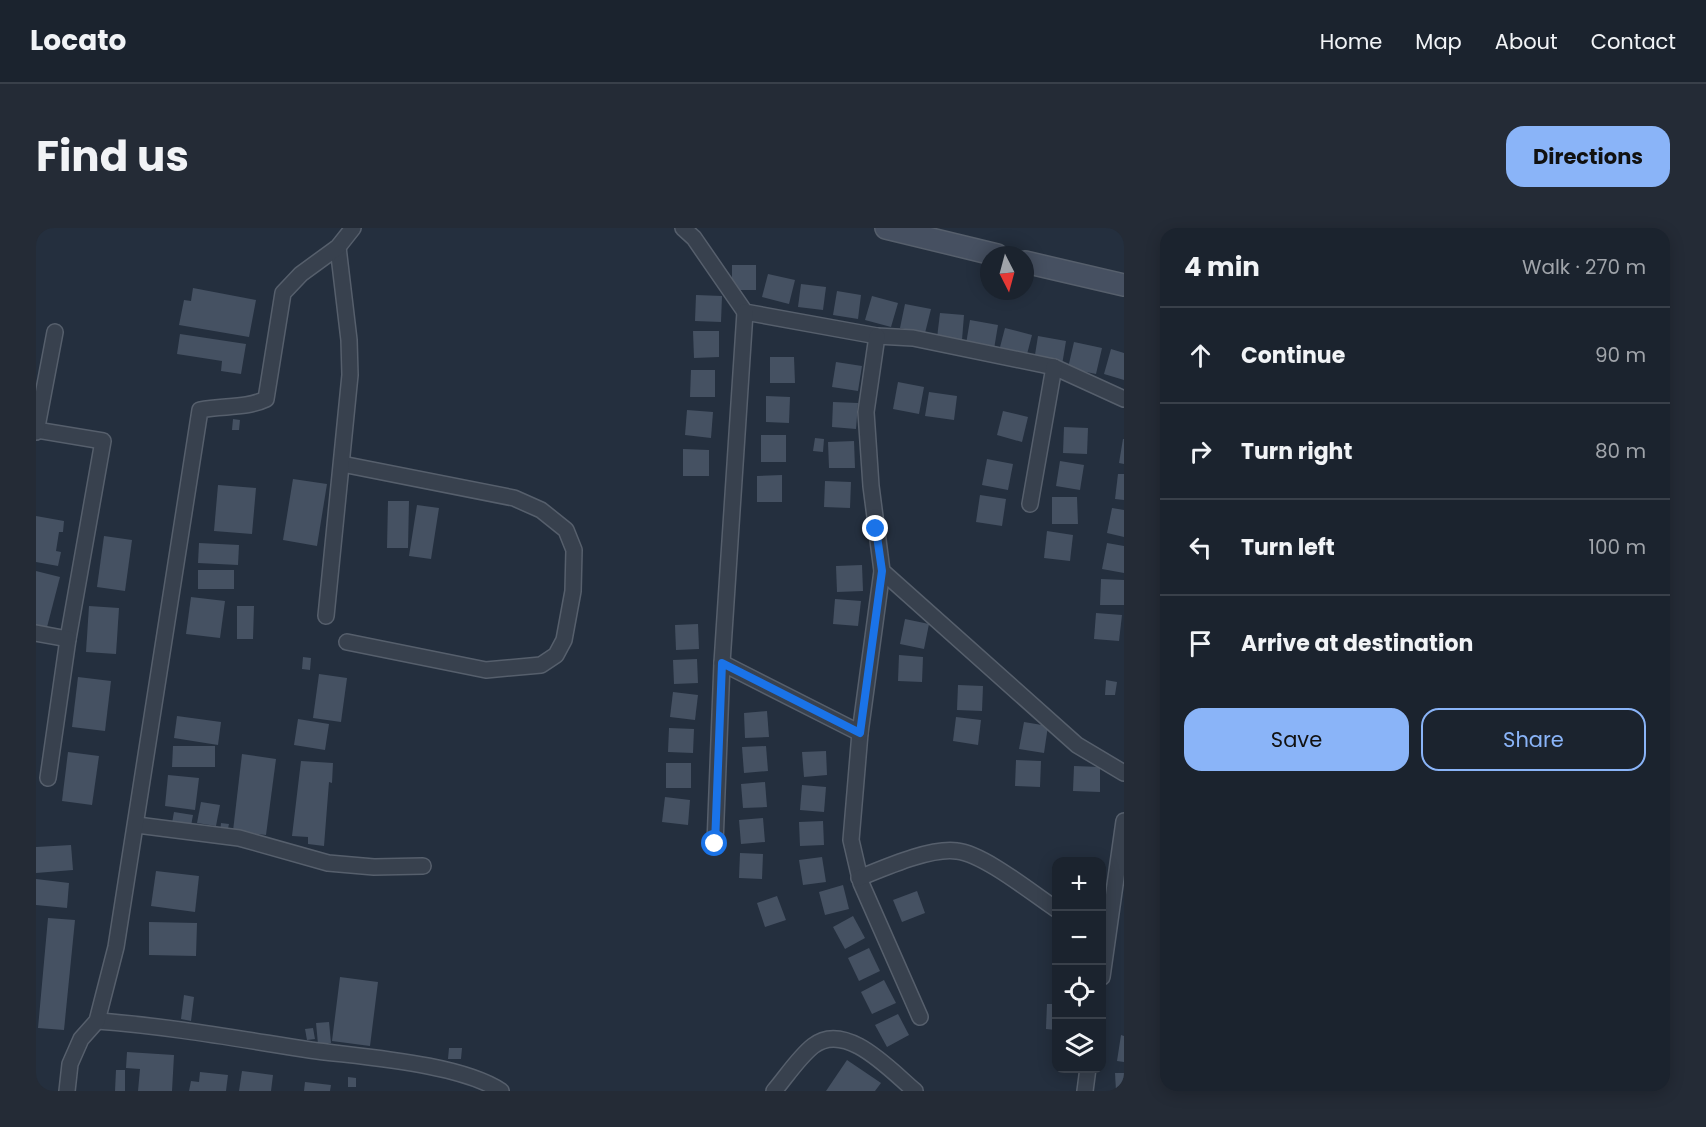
<!DOCTYPE html>
<meta charset="utf-8">
<style>
:root{--surface:#1b232e;--page:#242b36;--text:#f1f3f6;--muted:#a0a4aa;--line:#39404a;--accent:#8ab4f8}
body{margin:0;font-family:Poppins,sans-serif;background:var(--page);color:var(--text)}
.controls{position:absolute;right:18px;bottom:18px;display:grid;overflow:hidden;border-radius:12px;box-shadow:0 3px 15px #0003}
.controls button{width:54px;height:54px;display:grid;place-items:center;padding:0;border:0;border-bottom:2px solid var(--line);background:var(--surface);color:var(--text);font:30px sans-serif}
.compass{position:absolute;left:944px;top:18px;width:54px;height:54px;border-radius:50%;background:var(--surface);box-shadow:0 3px 15px #0003;rotate:174deg}
.stop{position:absolute;width:18px;height:18px;margin:-14px;border:4px solid #1a73e8;border-radius:50%;background:#fff}
.stop.end{background:#1a73e8;border-color:#fff;box-shadow:0 2px 6px #0008}
.list{margin:0;padding:0;list-style:none}
h2{display:flex;justify-content:space-between;align-items:center;height:78px;margin:0;padding:0 24px;font-size:26px}
h2 small{font-size:20px;font-weight:400;color:var(--muted)}
.list li{display:grid;grid-template-columns:39px 1fr auto;gap:18px;align-items:center;box-sizing:border-box;height:96px;padding:0 24px;border-top:2px solid var(--line)}
.list b{display:block;font-size:22px;white-space:nowrap}
.list em{font-size:20px;font-style:normal;color:var(--muted)}
.actions{display:flex;gap:12px;padding:18px 24px}
.actions a{flex:1;padding:14px 0;border:2px solid var(--accent);border-radius:18px;text-align:center;font-size:21px;color:var(--accent)}
.actions .main{background:var(--accent);color:#111}
.icon{flex:none;width:33px;height:33px;fill:none;stroke:currentColor;stroke-width:2;stroke-linecap:round;stroke-linejoin:round}
.map{position:relative;flex:none;width:1088px;height:863px;overflow:hidden;border-radius:18px}
header{display:flex;align-items:center;gap:36px;box-sizing:border-box;height:84px;padding:0 30px;background:var(--surface);border-bottom:2px solid var(--line)}
header strong{font-size:28px}
nav{display:flex;gap:33px;margin-inline-start:auto;font-size:21px}
.intro{display:flex;align-items:center;justify-content:space-between;box-sizing:border-box;height:144px;padding:0 36px}
h1{margin:0;font-size:42px}
.button{padding:15px 27px;border-radius:18px;background:var(--accent);color:#111;font-size:21px;font-weight:700}
main{display:flex;gap:36px;padding:0 36px}
aside{flex:1;background:var(--surface);border-radius:18px;box-shadow:0 3px 15px #0003}
.map>svg:first-child{display:block}
.building{fill:#455162}
.lines{fill:none;stroke-linecap:round;stroke-linejoin:round}
.street-casing{stroke:#565f6c;stroke-width:18}
.secondary-casing{stroke:#565f6c;stroke-width:24}
.street{stroke:#38414e;stroke-width:15}
.secondary{stroke:#465061;stroke-width:21}
.route{stroke:#1a73e8;stroke-width:8}
</style>
<header>
<strong>Locato</strong>
<nav><a>Home</a><a>Map</a><a>About</a><a>Contact</a></nav>
</header>
<div class="intro"><h1>Find us</h1><a class="button">Directions</a></div>
<main>
<div class="map">
<svg width="1088" height="863" viewBox="0 0 1088 863">
<rect width="100%" height="100%" fill="#242f3e"/>
<g class="building">
<rect x="696" y="37" width="24" height="25"/>
<polygon points="732,46 759,52 753,76 726,69"/>
<polygon points="765,56 790,59 787,82 762,79"/>
<polygon points="157,60 220,72 213,109 143,97 148,72 155,73"/>
<polygon points="801,63 825,67 822,91 797,87"/>
<polygon points="660,67 686,68 685,94 659,93"/>
<polygon points="836,68 862,75 855,99 829,92"/>
<polygon points="869,76 895,81 889,105 864,100"/>
<polygon points="904,85 928,87 926,112 901,110"/>
<polygon points="934,92 962,97 958,121 930,116"/>
<polygon points="969,100 996,107 990,130 963,123"/>
<polygon points="657,103 683,103 683,129 658,130"/>
<polygon points="144,106 210,116 205,146 185,143 186,133 141,126"/>
<polygon points="1002,108 1030,113 1026,137 998,133"/>
<polygon points="1038,114 1066,120 1060,146 1032,140"/>
<polygon points="1075,121 1088,125 1088,152 1068,146"/>
<polygon points="734,129 758,129 759,155 734,155"/>
<polygon points="800,134 826,138 822,163 796,159"/>
<polygon points="655,142 679,142 679,169 654,169"/>
<polygon points="862,154 888,159 883,186 857,181"/>
<polygon points="893,164 921,168 918,192 889,188"/>
<polygon points="730,168 754,169 753,195 730,194"/>
<polygon points="797,174 822,175 820,201 796,199"/>
<polygon points="651,182 677,184 675,210 649,207"/>
<polygon points="967,183 992,189 986,214 961,207"/>
<polygon points="197,191 204,192 203,202 196,202"/>
<polygon points="1028,199 1052,200 1051,226 1027,225"/>
<rect x="725" y="207" width="25" height="27"/>
<polygon points="779,210 788,211 787,224 777,223"/>
<polygon points="1087,211 1088,211 1088,236 1083,235"/>
<polygon points="818,213 819,240 793,240 792,214"/>
<polygon points="647,221 673,222 673,248 647,248"/>
<polygon points="951,231 977,236 972,262 946,257"/>
<polygon points="1024,233 1048,237 1044,262 1020,258"/>
<polygon points="1082,246 1088,246 1088,272 1079,271"/>
<polygon points="746,247 746,274 721,274 721,248"/>
<polygon points="257,251 291,256 281,318 247,312"/>
<polygon points="789,253 815,254 814,280 788,279"/>
<polygon points="182,257 220,260 216,306 178,303"/>
<polygon points="944,267 970,271 966,298 940,294"/>
<polygon points="1016,269 1041,269 1042,296 1016,296"/>
<polygon points="352,273 373,273 372,320 351,320"/>
<polygon points="381,277 403,280 395,331 373,328"/>
<polygon points="1076,280 1088,282 1088,309 1071,305"/>
<polygon points="0,288 28,293 27,304 23,304 20,323 25,324 22,338 0,334"/>
<polygon points="1011,303 1037,307 1034,333 1008,330"/>
<polygon points="68,308 96,312 89,363 61,359"/>
<polygon points="163,315 203,317 202,337 162,335"/>
<polygon points="1071,315 1088,318 1088,345 1066,341"/>
<polygon points="826,337 827,363 801,364 800,338"/>
<rect x="162" y="342" width="36" height="19"/>
<polygon points="0,343 24,349 10,403 0,400"/>
<polygon points="1065,351 1088,352 1088,377 1064,377"/>
<polygon points="155,369 189,373 184,410 150,406"/>
<polygon points="799,371 825,373 822,398 797,396"/>
<polygon points="53,378 83,380 80,426 50,424"/>
<polygon points="201,378 218,378 217,411 201,411"/>
<polygon points="1060,385 1086,387 1083,413 1058,411"/>
<polygon points="869,391 893,396 888,421 864,416"/>
<polygon points="662,396 663,421 640,422 639,397"/>
<polygon points="863,427 887,429 886,454 862,453"/>
<polygon points="267,429 275,430 274,442 266,441"/>
<polygon points="661,431 662,455 638,456 637,432"/>
<polygon points="283,446 311,450 305,494 277,490"/>
<polygon points="42,449 75,453 69,503 36,499"/>
<polygon points="1070,452 1081,454 1079,467 1069,467"/>
<polygon points="922,457 947,458 946,483 921,482"/>
<polygon points="637,464 662,467 659,492 634,489"/>
<polygon points="731,483 733,509 709,510 708,485"/>
<polygon points="141,488 185,494 182,517 138,510"/>
<polygon points="920,489 945,492 942,517 917,513"/>
<polygon points="262,491 293,496 289,522 258,517"/>
<polygon points="988,494 1012,498 1008,525 983,521"/>
<polygon points="633,500 658,501 657,525 632,524"/>
<polygon points="137,518 179,518 179,539 136,539"/>
<polygon points="730,518 732,543 708,545 706,519"/>
<polygon points="790,523 791,547 768,549 766,524"/>
<polygon points="32,524 63,528 56,577 26,573"/>
<polygon points="206,526 240,531 230,607 197,603"/>
<polygon points="980,532 1005,533 1004,559 979,558"/>
<polygon points="265,533 297,535 296,555 293,554 288,618 272,616 272,609 256,608"/>
<rect x="630" y="535" width="25" height="25"/>
<polygon points="1038,538 1064,539 1064,564 1037,563"/>
<polygon points="132,547 163,550 159,582 129,578"/>
<polygon points="729,554 731,579 707,580 705,556"/>
<polygon points="766,557 790,559 788,584 764,582"/>
<polygon points="629,569 654,572 652,597 626,594"/>
<polygon points="165,574 184,577 180,598 161,595"/>
<polygon points="138,584 157,587 155,598 136,595"/>
<polygon points="727,590 729,614 705,616 703,592"/>
<polygon points="787,593 788,617 764,618 763,594"/>
<polygon points="185,595 193,596 191,605 184,605"/>
<polygon points="35,617 37,642 0,645 0,619"/>
<polygon points="704,625 727,626 726,651 703,650"/>
<polygon points="786,629 790,654 767,657 763,632"/>
<polygon points="120,643 163,648 159,684 115,678"/>
<polygon points="0,651 33,655 31,680 0,677"/>
<polygon points="807,657 813,681 789,687 783,664"/>
<polygon points="881,663 889,685 866,694 857,672"/>
<polygon points="741,668 750,692 729,699 721,675"/>
<polygon points="817,688 829,710 809,721 797,699"/>
<polygon points="12,690 39,692 28,802 2,800"/>
<polygon points="113,694 161,695 160,728 113,727"/>
<polygon points="833,720 844,743 823,753 812,730"/>
<polygon points="304,749 342,754 334,818 296,813"/>
<polygon points="848,752 860,775 836,786 825,764"/>
<polygon points="148,767 158,769 155,793 145,791"/>
<polygon points="1011,776 1020,776 1020,802 1010,801"/>
<polygon points="862,786 873,807 851,819 839,797"/>
<polygon points="293,794 295,815 282,816 280,795"/>
<polygon points="277,800 279,811 271,812 269,801"/>
<polygon points="1085,807 1088,808 1088,834 1081,833"/>
<polygon points="413,820 426,820 425,831 412,831"/>
<polygon points="91,824 138,827 136,863 102,863 104,841 90,840"/>
<polygon points="811,832 845,855 839,863 790,863"/>
<polygon points="80,842 89,842 89,863 79,863"/>
<polygon points="206,843 237,847 235,863 203,863"/>
<polygon points="164,844 192,847 190,863 153,863 155,853 163,854"/>
<polygon points="1079,845 1088,845 1088,863 1080,863"/>
<polygon points="312,849 320,850 320,859 312,859"/>
<polygon points="269,854 295,857 294,863 268,863"/>
</g>
<g class="lines">
<g class="street-casing">
<g id="street">
<polyline points="647,0 658,10 709,84 841,108 877,110 1018,139 1088,171"/>
<polyline points="841,108 830,184 835,258 846,343 1041,517 1088,545"/>
<polyline points="0,202 67,213 32,411"/>
<polyline points="0,204 19,104"/>
<polyline points="306,236 478,270 505,282 530,302 538,322 537,363 528,412 520,427 505,437 450,442 311,414"/>
<polyline points="994,276 1018,139"/>
<polyline points="846,343 824,505 815,612 825,655 884,789"/>
<polyline points="290,388 314,147 313,112 302,19"/>
<polyline points="0,405 32,411 12,550"/>
<polyline points="686,435 824,505"/>
<polyline points="101,597 203,610 292,635 338,639 387,638"/>
<polyline points="679,616 686,435 709,84"/>
<path d="M823,650C848,640 895,619 921,623C948,626 996,665 1020,681"/>
<polyline points="1066,749 1088,593"/>
<path d="M61,793C132,798 203,811 274,822C325,829 423,835 465,863"/>
<path d="M31,863L34,836L45,811L61,793L80,719L164,182C187,177 209,181 230,171L247,65L265,46L302,19L317,0"/>
<path d="M738,863C750,849 763,829 777,818C810,792 855,843 879,863"/>
<polyline points="1049,863 1052,840"/>
</g>
</g>
<g class="secondary-casing">
<g id="secondary">
<polyline points="850,0 961,27"/>
<polyline points="989,34 1088,57"/>
</g>
</g>
<use href="#street" class="street"/>
<use href="#secondary" class="secondary"/>
</g>
<g class="lines">
<polyline class="route" points="679,616 686,435 824,505 846,343 840,301"/>
</g>
</svg>
<div class="controls">
<button>+</button>
<button>−</button>
<button><svg class="icon" aria-label="locate" viewBox="0 0 24 24"><circle cx="12" cy="12" r="6"/><path d="M12 2v4M12 18v4M2 12h4M18 12h4"/></svg></button>
<button><svg class="icon" aria-label="layers" viewBox="0 0 24 24"><path d="M12 4l9 5-9 5-9-5zM3 14l9 5 9-5"/></svg></button>
</div>
<svg class="compass" viewBox="-18 -18 36 36"><path d="M0-13l5 13h-10z" fill="#e53935"/><path d="M0 13l5-13h-10z" fill="#a0a4aa"/></svg>
<div class="stop" style="left:679px;top:616px"></div>
<div class="stop end" style="left:840px;top:301px"></div>
</div>
<aside>
<h2>4 min<small>Walk · 270 m</small></h2>
<ul class="list">
<li><svg class="icon" aria-label="ahead" viewBox="0 0 24 24"><path d="M12 20V5M6 11l6-6 6 6"/></svg><div><b>Continue</b></div><em>90 m</em></li>
<li><svg class="icon" aria-label="right" viewBox="0 0 24 24"><path d="M7 20v-9h11M14 6l5 5-5 5"/></svg><div><b>Turn right</b></div><em>80 m</em></li>
<li><svg class="icon" aria-label="left" viewBox="0 0 24 24"><path d="M17 20v-9H6M10 6l-5 5 5 5"/></svg><div><b>Turn left</b></div><em>100 m</em></li>
<li><svg class="icon" aria-label="arrive" viewBox="0 0 24 24"><path d="M6 21V4h12l-3 4 3 4H6"/></svg><div><b>Arrive at destination</b></div></li>
</ul>
<div class="actions"><a class="main">Save</a><a>Share</a></div>
</aside>
</main>
